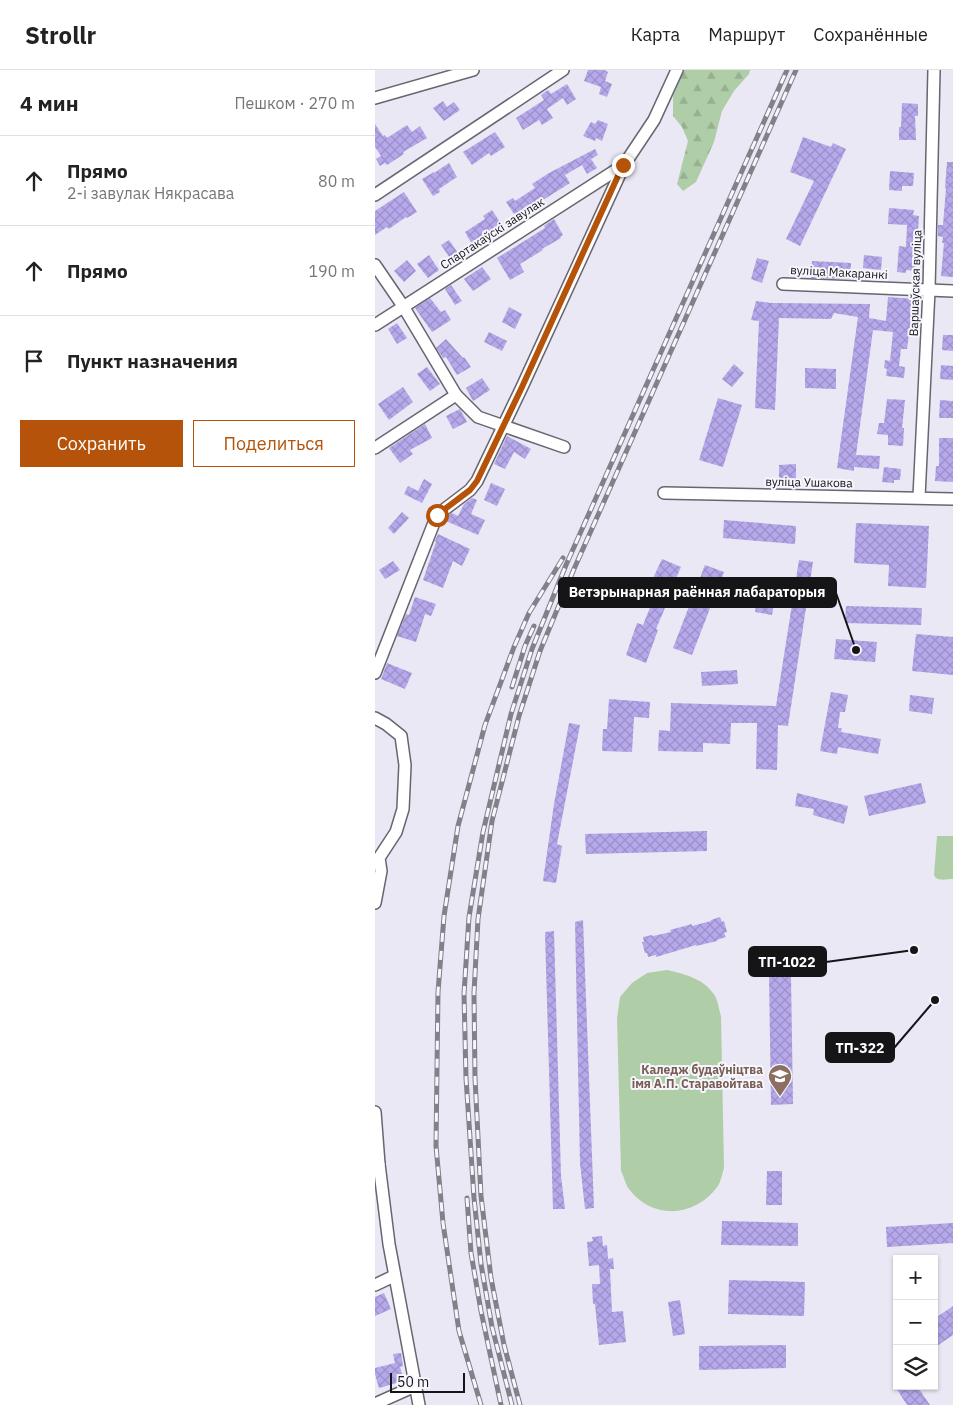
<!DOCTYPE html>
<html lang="ru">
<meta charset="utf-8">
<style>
:root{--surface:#fff;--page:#f2f2f2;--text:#222;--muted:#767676;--line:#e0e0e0;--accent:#b45309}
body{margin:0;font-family:"IBM Plex Sans",sans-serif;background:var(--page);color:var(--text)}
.controls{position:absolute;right:15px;bottom:15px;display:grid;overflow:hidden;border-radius:0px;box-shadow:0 1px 4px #0004}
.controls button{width:45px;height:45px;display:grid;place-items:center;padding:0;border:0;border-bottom:1px solid var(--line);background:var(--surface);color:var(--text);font:25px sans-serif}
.scale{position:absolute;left:15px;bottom:12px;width:75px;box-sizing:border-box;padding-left:5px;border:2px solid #151518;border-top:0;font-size:14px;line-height:18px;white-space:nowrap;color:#151518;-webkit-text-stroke:4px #f7f6fd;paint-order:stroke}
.stop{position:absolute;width:15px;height:15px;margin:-11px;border:4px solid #b45309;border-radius:50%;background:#fff}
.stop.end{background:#b45309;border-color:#fff;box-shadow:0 1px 5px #0008}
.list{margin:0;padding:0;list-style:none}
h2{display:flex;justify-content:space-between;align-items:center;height:65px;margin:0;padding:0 20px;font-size:21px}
h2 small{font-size:16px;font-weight:400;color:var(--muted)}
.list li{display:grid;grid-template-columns:32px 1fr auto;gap:15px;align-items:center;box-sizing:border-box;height:90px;padding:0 20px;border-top:1px solid var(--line)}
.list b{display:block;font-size:19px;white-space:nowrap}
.list p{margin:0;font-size:16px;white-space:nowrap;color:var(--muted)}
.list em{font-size:16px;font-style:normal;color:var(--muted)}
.actions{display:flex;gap:10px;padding:15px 20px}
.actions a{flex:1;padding:11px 0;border:1px solid var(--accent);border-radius:0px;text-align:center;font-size:18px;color:var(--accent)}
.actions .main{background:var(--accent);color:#fff}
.icon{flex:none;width:28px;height:28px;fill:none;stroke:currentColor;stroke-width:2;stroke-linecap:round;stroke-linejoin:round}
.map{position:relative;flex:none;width:578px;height:1335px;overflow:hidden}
header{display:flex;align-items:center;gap:30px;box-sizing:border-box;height:70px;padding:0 25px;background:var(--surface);border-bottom:1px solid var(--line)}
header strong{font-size:24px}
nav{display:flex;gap:28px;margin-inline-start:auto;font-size:18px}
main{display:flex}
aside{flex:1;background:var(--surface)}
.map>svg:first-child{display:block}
.forest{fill:url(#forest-firs)}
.green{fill:#afcea8}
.building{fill:url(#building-cross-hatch)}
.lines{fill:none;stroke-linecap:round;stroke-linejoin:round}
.minor-casing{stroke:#67656f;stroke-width:14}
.minor{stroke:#fff;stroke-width:11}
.rail-casing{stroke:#828189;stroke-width:5}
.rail{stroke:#f7f6fd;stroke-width:3;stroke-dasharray:9;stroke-linecap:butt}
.route{stroke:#b45309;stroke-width:6}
.labels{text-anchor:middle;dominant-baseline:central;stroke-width:4;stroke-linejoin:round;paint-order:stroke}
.street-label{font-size:12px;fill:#151518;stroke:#f7f6fd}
.education-label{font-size:12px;font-weight:bold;fill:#785e54;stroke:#f7f6fd;text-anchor:end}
.leader{fill:none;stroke:#151518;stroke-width:2}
.callout-dot{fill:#151518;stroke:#f7f6fd;stroke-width:2}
.callout{fill:#151518;stroke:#151518;stroke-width:2}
.callout-label{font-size:14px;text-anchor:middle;font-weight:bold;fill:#fff}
</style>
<header>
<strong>Strollr</strong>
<nav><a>Карта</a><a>Маршрут</a><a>Сохранённые</a></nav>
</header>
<main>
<aside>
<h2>4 мин<small>Пешком · 270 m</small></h2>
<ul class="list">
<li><svg class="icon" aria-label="ahead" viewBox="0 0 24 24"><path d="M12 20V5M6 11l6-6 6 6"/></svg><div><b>Прямо</b><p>2-і завулак Някрасава</p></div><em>80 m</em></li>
<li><svg class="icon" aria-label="ahead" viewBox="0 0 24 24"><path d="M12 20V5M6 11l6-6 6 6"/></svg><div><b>Прямо</b></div><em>190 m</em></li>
<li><svg class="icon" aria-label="arrive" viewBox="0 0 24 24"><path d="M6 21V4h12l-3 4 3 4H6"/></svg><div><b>Пункт назначения</b></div></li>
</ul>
<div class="actions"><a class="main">Сохранить</a><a>Поделиться</a></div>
</aside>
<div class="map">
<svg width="578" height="1335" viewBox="0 0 578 1335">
<defs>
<pattern id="forest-firs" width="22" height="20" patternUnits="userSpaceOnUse" patternTransform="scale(1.25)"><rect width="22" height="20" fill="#afcea8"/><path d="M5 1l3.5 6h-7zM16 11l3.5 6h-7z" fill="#96b090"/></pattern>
<pattern id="building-cross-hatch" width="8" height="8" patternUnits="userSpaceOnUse" patternTransform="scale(1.25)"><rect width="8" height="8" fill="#b6a8eb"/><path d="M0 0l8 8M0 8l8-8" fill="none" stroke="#9c90c9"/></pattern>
</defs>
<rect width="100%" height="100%" fill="#eae8f4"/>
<polygon class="forest" points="309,0 375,0 374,4 359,21 347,41 339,72 321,112 308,121 302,114 313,71 307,57 298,46 298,26"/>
<g class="green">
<path d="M562,766H578V809C572,809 561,812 559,805Z"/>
<path d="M292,900C310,904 330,909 340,926C343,931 344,940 346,946L349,1098C347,1104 346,1111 343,1116C320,1148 277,1150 254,1119C250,1114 249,1106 246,1101L242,948L245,927L257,913L272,903Z"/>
</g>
<g class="building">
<polygon points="213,0 229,0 233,2 230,11 237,14 232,27 224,24 226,17 209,11"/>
<polygon points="192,14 201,29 192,35 188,28 172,39 178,48 167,55 164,50 148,60 141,48 169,30 166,25 173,20 176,24"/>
<polygon points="68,31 72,37 79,32 85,40 69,51 58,38"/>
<polygon points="527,33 543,34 543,46 540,46 541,70 524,70 524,57 526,57"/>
<polygon points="223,50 233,54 227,71 221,68 220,71 208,66 216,52 220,54"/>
<polygon points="0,54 8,66 10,65 12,68 32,55 37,62 45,56 52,68 28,82 29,84 12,95 10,93 5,96 1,89 6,86 0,77"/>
<polygon points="120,62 130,77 116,86 114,83 97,95 88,82"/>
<polygon points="428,67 456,77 458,73 471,79 425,176 411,169 439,111 415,102"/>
<polygon points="220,79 223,85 216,89 222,98 212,104 207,95 190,105 195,113 141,147 131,132 138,128 140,131 160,118 157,114 174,103"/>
<polygon points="572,92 578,92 578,207 566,206 569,173 567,173 568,167 563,166 563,155 568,155 571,118 570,118"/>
<polygon points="74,93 82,107 64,119 65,122 58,126 47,109 59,102 59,103"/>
<polygon points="515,101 539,103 538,116 527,116 527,121 514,120"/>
<polygon points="29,122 42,142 32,148 31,147 14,159 12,157 0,165 0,141"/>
<polygon points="514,138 539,140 538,145 544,146 543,161 547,161 547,171 543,170 540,201 531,200 531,203 522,202 524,176 531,177 532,155 513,154"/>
<polygon points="117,140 127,155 98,176 90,162 110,149 108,146"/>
<polygon points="179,149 188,165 185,167 186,168 167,179 168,180 145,194 149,202 135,210 122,188 170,158 169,156"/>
<polygon points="74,170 85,186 77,191 66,175"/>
<polygon points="54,185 64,200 53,208 42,194"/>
<polygon points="489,185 507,187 506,200 488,198"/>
<polygon points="382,188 394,191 387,213 376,209"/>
<polygon points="32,190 41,201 29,212 19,201"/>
<polygon points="437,191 476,193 475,209 436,208"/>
<polygon points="107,197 116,209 98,221 89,209"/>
<polygon points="76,215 87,231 80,235 70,219"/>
<polygon points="513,227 539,229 532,279 526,279 524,296 530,297 529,308 511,306 512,299 509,298 510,290 515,291 518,262 498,260 481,385 505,386 504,399 479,397 479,401 462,398 483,247 459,243 456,249 404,248 400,340 380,338 384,251 376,250 381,231 396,233 495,234 494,248 511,251"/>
<polygon points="55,228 66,242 70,240 76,250 57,262 40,238"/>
<polygon points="134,237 147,244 140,259 127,252"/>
<polygon points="22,253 32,268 22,274 13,259"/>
<polygon points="114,262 132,271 127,281 109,272"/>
<polygon points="568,265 578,265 578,281 567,280"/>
<polygon points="71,269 88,288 89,287 96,297 82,305 71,287 68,288 61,278"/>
<polygon points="359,294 369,303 357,317 347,309"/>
<polygon points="566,295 578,296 578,310 565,309"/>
<polygon points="52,297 65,314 55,321 42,304"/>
<polygon points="430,298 461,299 461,319 430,318"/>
<polygon points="107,308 115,320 98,331 91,318"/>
<polygon points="28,317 38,332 14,350 3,334"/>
<polygon points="343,328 367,335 348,397 324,390"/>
<polygon points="512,329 530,330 527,358 529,358 528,376 513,375 513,365 502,364 504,353 509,353"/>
<polygon points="565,330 578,331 578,348 564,348"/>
<polygon points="85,339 92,352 78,359 71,346"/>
<polygon points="50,354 57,368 35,380 38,384 25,393 14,378"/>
<polygon points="132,366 156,379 150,389 139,382 130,399 119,394"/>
<polygon points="564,368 578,368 578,412 560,411 561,396 564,396"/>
<polygon points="421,394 421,412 404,412 404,395"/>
<polygon points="509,397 526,399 525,410 519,410 519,413 507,412"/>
<polygon points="49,409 57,414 47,433 29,424 33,416 43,421"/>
<polygon points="116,413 130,419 122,436 109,430"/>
<polygon points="97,428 102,430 96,444 110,450 103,465 71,451 73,446 77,443 83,446 89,434"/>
<polygon points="27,442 34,448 19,464 13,458"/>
<polygon points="349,450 421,456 420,474 348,468"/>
<polygon points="481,453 554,456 551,518 513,516 514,495 479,493"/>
<polygon points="63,464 95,479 87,496 78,491 68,518 48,510 61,472 60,471"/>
<polygon points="287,489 306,497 288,537 290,538 281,559 283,560 271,593 251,585 262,553 268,555 280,525 272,521"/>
<polygon points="424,490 438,492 413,656 403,655 402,700 381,699 382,653 356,653 355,674 328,673 328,682 283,681 284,660 295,661 296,633 401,636"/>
<polygon points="18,491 25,500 10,509 4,500"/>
<polygon points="330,495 349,502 317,585 298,578"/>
<polygon points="386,507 403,510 397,545 380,542"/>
<polygon points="40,527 61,534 56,546 50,544 41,572 22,566 31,544 34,545"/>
<polygon points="471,536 547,538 546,555 470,553"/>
<polygon points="541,564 578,567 578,605 537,601"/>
<polygon points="461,569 502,572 500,592 459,589"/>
<polygon points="12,593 37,603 30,619 6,609"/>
<polygon points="362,600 363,614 327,616 326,602"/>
<polygon points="456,622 473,625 470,642 465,642 463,658 467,658 466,662 506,669 503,684 463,677 462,684 445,681"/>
<polygon points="535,625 559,628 557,644 534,641"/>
<polygon points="234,629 275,632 274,648 259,647 257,682 227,681 228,659 232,659"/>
<polygon points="194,653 205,655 182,774 187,776 181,813 168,811 179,734"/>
<polygon points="546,713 551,733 494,746 489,726"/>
<polygon points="422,723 473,736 469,754 438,745 439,739 420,736"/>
<polygon points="332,761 332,781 211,784 210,764"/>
<polygon points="345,847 347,852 349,851 352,862 349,863 351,867 342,870 342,871 321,876 321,875 281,887 281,885 273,887 272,883 270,883 267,872 269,872 268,867 277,865 278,866 296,862 295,860 317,854 317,856 336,851 336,850"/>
<polygon points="208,850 219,1138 210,1139 205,1093 200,852"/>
<polygon points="179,861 186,1106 190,1139 178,1139 170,862"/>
<polygon points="394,907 416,907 418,1034 396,1035"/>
<polygon points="392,1101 407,1101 407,1135 391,1135"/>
<polygon points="347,1151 423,1153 423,1176 346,1175"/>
<polygon points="578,1153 578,1173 512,1177 511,1157"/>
<polygon points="227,1166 228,1176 232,1175 233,1189 238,1188 239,1199 235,1199 237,1242 248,1241 251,1272 224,1275 220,1234 218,1234 217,1214 225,1214 224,1195 214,1196 212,1172 218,1171 217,1167"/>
<polygon points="354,1210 430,1212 429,1246 353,1244"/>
<polygon points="9,1223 16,1239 0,1246 0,1227"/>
<polygon points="305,1230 310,1264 298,1266 293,1232"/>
<polygon points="578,1236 578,1265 559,1278 559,1249"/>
<polygon points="411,1275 411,1298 324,1300 324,1276"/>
<polygon points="26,1283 28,1296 25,1297 29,1311 4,1318 0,1304 0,1298 20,1293 18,1284"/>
<polygon points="520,1316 542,1316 555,1335 532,1335"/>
</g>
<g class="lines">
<g class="minor-casing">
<g id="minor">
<polyline points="0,28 98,0"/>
<polyline points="0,125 188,0"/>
<polyline points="0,195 28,236 81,325 103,347 189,377"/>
<polyline points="408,214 578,221"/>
<polyline points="0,255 249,95"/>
<polyline points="0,378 81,325"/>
<polyline points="289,423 578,429"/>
<polyline points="544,427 554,220 559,0"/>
<polyline points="0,603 62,445 95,420 102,411 147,317 249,95 279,50 302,0"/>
<polyline points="0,648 11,654 26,666 30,695 28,739 21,762 4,788 6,801 0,833"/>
<polyline points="0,1042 4,1094 0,1096"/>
<polyline points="4,1094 14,1174 44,1335"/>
<polyline points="0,1215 19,1206"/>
<polyline points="0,1334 40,1316"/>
</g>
</g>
<use href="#minor" class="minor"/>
<g class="rail-casing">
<g id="rail">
<polyline points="137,617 150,576 159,556"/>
<polyline points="92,1128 96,1183 106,1241 126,1335"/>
<polyline points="106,1335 84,1261 68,1153 61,1076 63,922 69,846 83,756 110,655 139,577 154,543 188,488"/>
<polyline points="137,1335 117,1257 106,1194 99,1128 91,1008 89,924 94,847 108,762 136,644 157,579 191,495 412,0"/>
<polyline points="145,1335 129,1275 116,1208 106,1126 100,1008 99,923 103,849 117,751 144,646 165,581 199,499 421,0"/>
</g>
</g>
<use href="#rail" class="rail"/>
</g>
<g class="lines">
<polyline class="route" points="62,445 95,420 102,411 147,317 248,95"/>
</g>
<defs>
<g id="university-pin" transform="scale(1.25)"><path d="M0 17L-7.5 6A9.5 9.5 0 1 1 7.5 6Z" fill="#8d6e63" stroke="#f7f6fd"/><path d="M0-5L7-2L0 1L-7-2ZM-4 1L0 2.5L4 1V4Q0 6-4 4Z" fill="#fff"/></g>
</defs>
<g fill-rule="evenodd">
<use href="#university-pin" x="405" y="1006"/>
</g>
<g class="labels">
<g class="street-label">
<text transform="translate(117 163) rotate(-33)">Спартакаўскі завулак</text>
<text transform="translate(464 202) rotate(3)">вуліца Макаранкі</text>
<text transform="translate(540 213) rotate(-88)">Варшаўская вуліца</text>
<text transform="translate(434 412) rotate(1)">вуліца Ушакова</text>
</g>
<g class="education-label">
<text x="388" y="999">Каледж будаўніцтва<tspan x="388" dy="14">імя А.П. Старавойтава</tspan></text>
</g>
</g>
<path class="leader" d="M481 580L461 523M539 880L451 892M560 930L519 978"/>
<g class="callout-dot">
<circle cx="481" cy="580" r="5"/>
<circle cx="539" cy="880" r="5"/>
<circle cx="560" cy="930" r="5"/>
</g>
<g class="callout">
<rect x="184" y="508" width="277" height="29" rx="5"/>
<rect x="374" y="877" width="77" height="29" rx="5"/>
<rect x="451" y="963" width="68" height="29" rx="5"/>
</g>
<g class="callout-label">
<text x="322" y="527">Ветэрынарная раённая лабараторыя</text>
<text x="412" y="897">ТП-1022</text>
<text x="485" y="983">ТП-322</text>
</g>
</svg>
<div class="controls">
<button>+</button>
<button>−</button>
<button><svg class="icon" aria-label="layers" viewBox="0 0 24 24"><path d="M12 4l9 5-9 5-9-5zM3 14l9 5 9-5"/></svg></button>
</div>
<div class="scale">50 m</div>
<div class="stop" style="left:62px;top:445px"></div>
<div class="stop end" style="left:248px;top:95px"></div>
</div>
</main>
